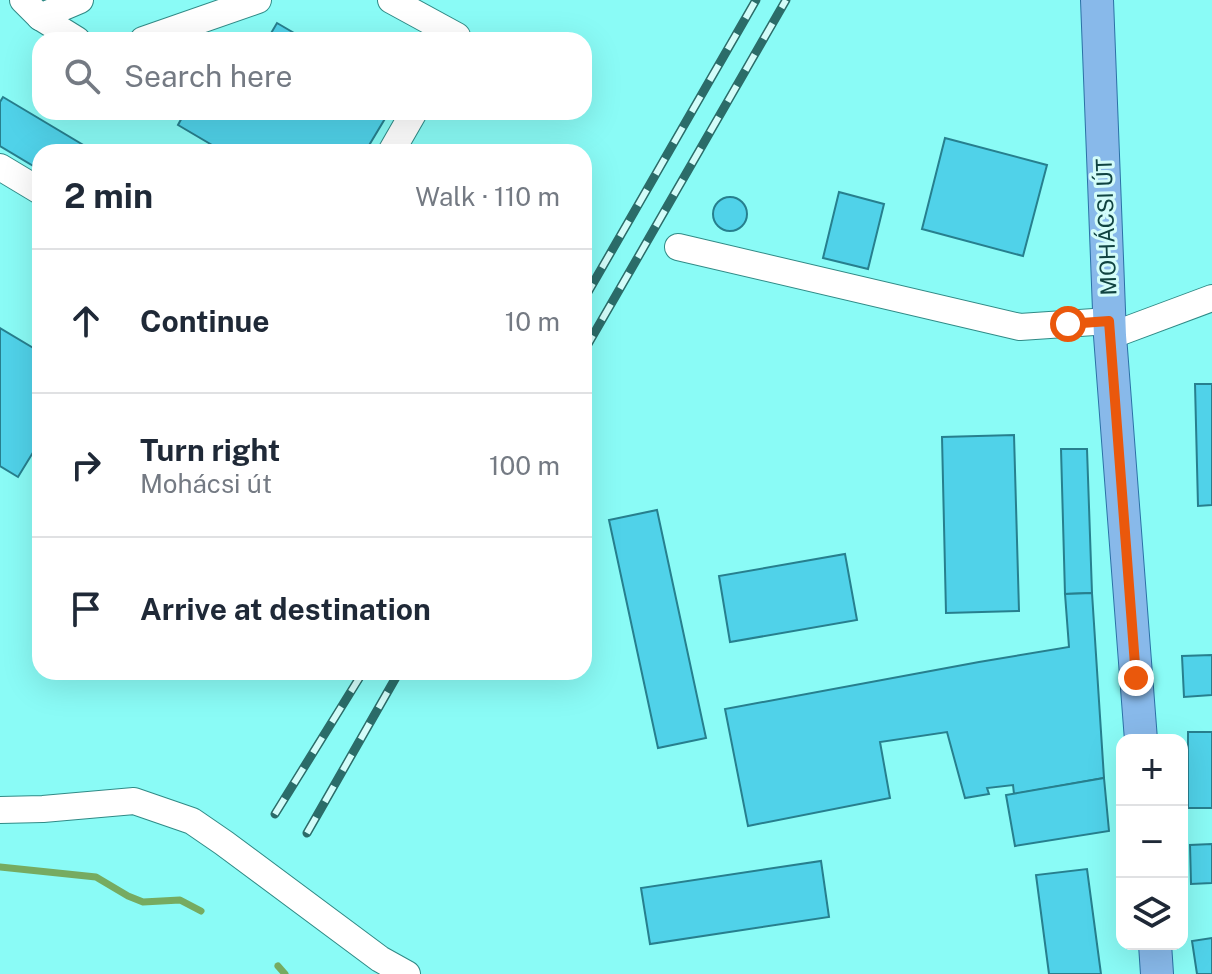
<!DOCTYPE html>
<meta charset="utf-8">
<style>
:root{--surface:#fff;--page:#f2f2f3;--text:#1f2937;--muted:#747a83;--line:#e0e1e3}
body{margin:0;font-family:"Public Sans",sans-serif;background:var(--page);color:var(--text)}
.controls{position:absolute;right:24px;bottom:24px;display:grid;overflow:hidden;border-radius:16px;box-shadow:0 8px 32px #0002}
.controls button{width:72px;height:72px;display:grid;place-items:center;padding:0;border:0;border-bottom:2px solid var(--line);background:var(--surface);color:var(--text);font:40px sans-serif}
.stop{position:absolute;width:24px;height:24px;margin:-18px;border:6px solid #ea580c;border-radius:50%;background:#fff}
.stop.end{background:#ea580c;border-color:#fff;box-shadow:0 2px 8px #0008}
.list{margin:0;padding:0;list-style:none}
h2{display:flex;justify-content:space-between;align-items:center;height:104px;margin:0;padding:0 32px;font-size:34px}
h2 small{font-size:26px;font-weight:400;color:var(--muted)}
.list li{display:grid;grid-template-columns:52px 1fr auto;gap:24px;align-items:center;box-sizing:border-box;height:144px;padding:0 32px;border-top:2px solid var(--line)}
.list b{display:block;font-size:30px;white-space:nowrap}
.list p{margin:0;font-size:26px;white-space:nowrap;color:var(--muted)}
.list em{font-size:26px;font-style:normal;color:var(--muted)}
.icon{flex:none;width:44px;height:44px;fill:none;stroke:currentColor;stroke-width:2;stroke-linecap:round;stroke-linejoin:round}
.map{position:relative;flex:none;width:1212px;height:974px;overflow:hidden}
.search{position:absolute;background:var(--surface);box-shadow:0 8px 32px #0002;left:32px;top:32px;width:560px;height:88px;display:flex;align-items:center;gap:20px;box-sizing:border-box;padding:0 28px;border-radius:24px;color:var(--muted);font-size:30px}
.panel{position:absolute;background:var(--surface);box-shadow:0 8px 32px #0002;left:32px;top:144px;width:560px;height:536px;border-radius:24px}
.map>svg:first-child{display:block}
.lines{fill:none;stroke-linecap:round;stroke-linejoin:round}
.stream{stroke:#76ab61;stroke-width:7}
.building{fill:#50d2e9;stroke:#277f8e;stroke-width:2}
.minor-casing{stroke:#308a86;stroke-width:28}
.major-casing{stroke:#2b71a6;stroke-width:34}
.minor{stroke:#fff;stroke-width:26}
.major{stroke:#88b9ea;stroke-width:32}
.rail-casing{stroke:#2b6c69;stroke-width:9}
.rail{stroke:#d3fcf9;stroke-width:6;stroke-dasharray:18;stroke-linecap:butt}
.route{stroke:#ea580c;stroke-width:10}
.labels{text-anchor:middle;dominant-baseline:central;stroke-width:6;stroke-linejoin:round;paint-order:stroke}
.street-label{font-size:22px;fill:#104341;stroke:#d3fcf9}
</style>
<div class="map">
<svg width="1212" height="974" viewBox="0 0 1212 974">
<rect width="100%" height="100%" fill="#8afbf6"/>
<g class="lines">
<g class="stream">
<polyline points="0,867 96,877 128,896 143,902 180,900 201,911"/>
<polyline points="278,966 285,974"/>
</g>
</g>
<g class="building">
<polygon points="277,23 306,40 267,40"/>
<polygon points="3,97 95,152 40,152 40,170 0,146 0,102"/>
<polygon points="185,112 389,112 365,152 224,152 178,125"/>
<polygon points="945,138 1047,165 1023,256 922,229"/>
<polygon points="839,192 884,204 868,269 823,258"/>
<circle cx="730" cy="214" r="17"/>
<polygon points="0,328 40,352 40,441 18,477 0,466"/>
<polygon points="1195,384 1212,384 1212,505 1198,506"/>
<polygon points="1014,435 1019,611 946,613 942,437"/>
<polygon points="1061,449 1087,449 1092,593 1065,594"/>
<polygon points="657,510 706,738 658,748 609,520"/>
<polygon points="845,554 857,620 730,642 719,576"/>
<polygon points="1092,593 1104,778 1014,794 1013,785 987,788 989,794 965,798 947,732 880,742 890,798 748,826 725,709 979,662 1069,647 1065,594"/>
<polygon points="1212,655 1212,695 1184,697 1182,656"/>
<rect x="1188" y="732" width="24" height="76"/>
<polygon points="1104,778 1109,831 1015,846 1006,795"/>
<polygon points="1212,844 1212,883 1191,884 1190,845"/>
<polygon points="821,861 829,917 650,944 641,888"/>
<polygon points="1087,869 1101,974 1049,974 1036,875"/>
<polygon points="1212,938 1212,974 1197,974 1192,941"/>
</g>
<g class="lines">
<g class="minor-casing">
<g id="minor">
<polyline points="23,0 40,17 80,0"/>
<polyline points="391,0 457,36 455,40"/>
<polyline points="40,17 77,40"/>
<polyline points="143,40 258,0"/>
<polyline points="391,152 414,112"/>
<polyline points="0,167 40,191"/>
<polyline points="678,247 1020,327 1109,321"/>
<polyline points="1110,336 1212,298"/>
<polyline points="0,810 43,809 134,801 192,821 224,843 380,959 407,974"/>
</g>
</g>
<g class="major-casing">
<g id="major">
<polyline points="1097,0 1110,336 1141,740"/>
<polyline points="1155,944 1157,974"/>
</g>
</g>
<use href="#minor" class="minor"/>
<use href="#major" class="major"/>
<g class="rail-casing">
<g id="rail">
<polyline points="584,299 756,0"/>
<polyline points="584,351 786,0"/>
<polyline points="275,814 363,672"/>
<polyline points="307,833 399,672"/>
</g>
</g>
<use href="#rail" class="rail"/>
</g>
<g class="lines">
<polyline class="route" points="1068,324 1109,321 1136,678"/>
</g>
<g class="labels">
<g class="street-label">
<text transform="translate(1106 227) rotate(-92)">MOHÁCSI ÚT</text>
</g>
</g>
</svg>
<div class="controls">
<button>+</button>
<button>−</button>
<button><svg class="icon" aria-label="layers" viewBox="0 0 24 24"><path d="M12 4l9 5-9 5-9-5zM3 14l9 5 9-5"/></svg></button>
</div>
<div class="stop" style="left:1068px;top:324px"></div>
<div class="stop end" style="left:1136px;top:678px"></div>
<div class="search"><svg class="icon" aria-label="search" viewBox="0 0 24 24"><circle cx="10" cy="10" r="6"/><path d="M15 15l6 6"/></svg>Search here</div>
<section class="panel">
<h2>2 min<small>Walk · 110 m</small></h2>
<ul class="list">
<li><svg class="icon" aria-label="ahead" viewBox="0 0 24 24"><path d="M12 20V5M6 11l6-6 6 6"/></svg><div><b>Continue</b></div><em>10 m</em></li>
<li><svg class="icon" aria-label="right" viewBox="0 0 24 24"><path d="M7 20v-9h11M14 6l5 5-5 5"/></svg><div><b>Turn right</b><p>Mohácsi út</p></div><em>100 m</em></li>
<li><svg class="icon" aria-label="arrive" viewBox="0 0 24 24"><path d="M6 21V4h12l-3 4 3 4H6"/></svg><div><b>Arrive at destination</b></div></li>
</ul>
</section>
</div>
